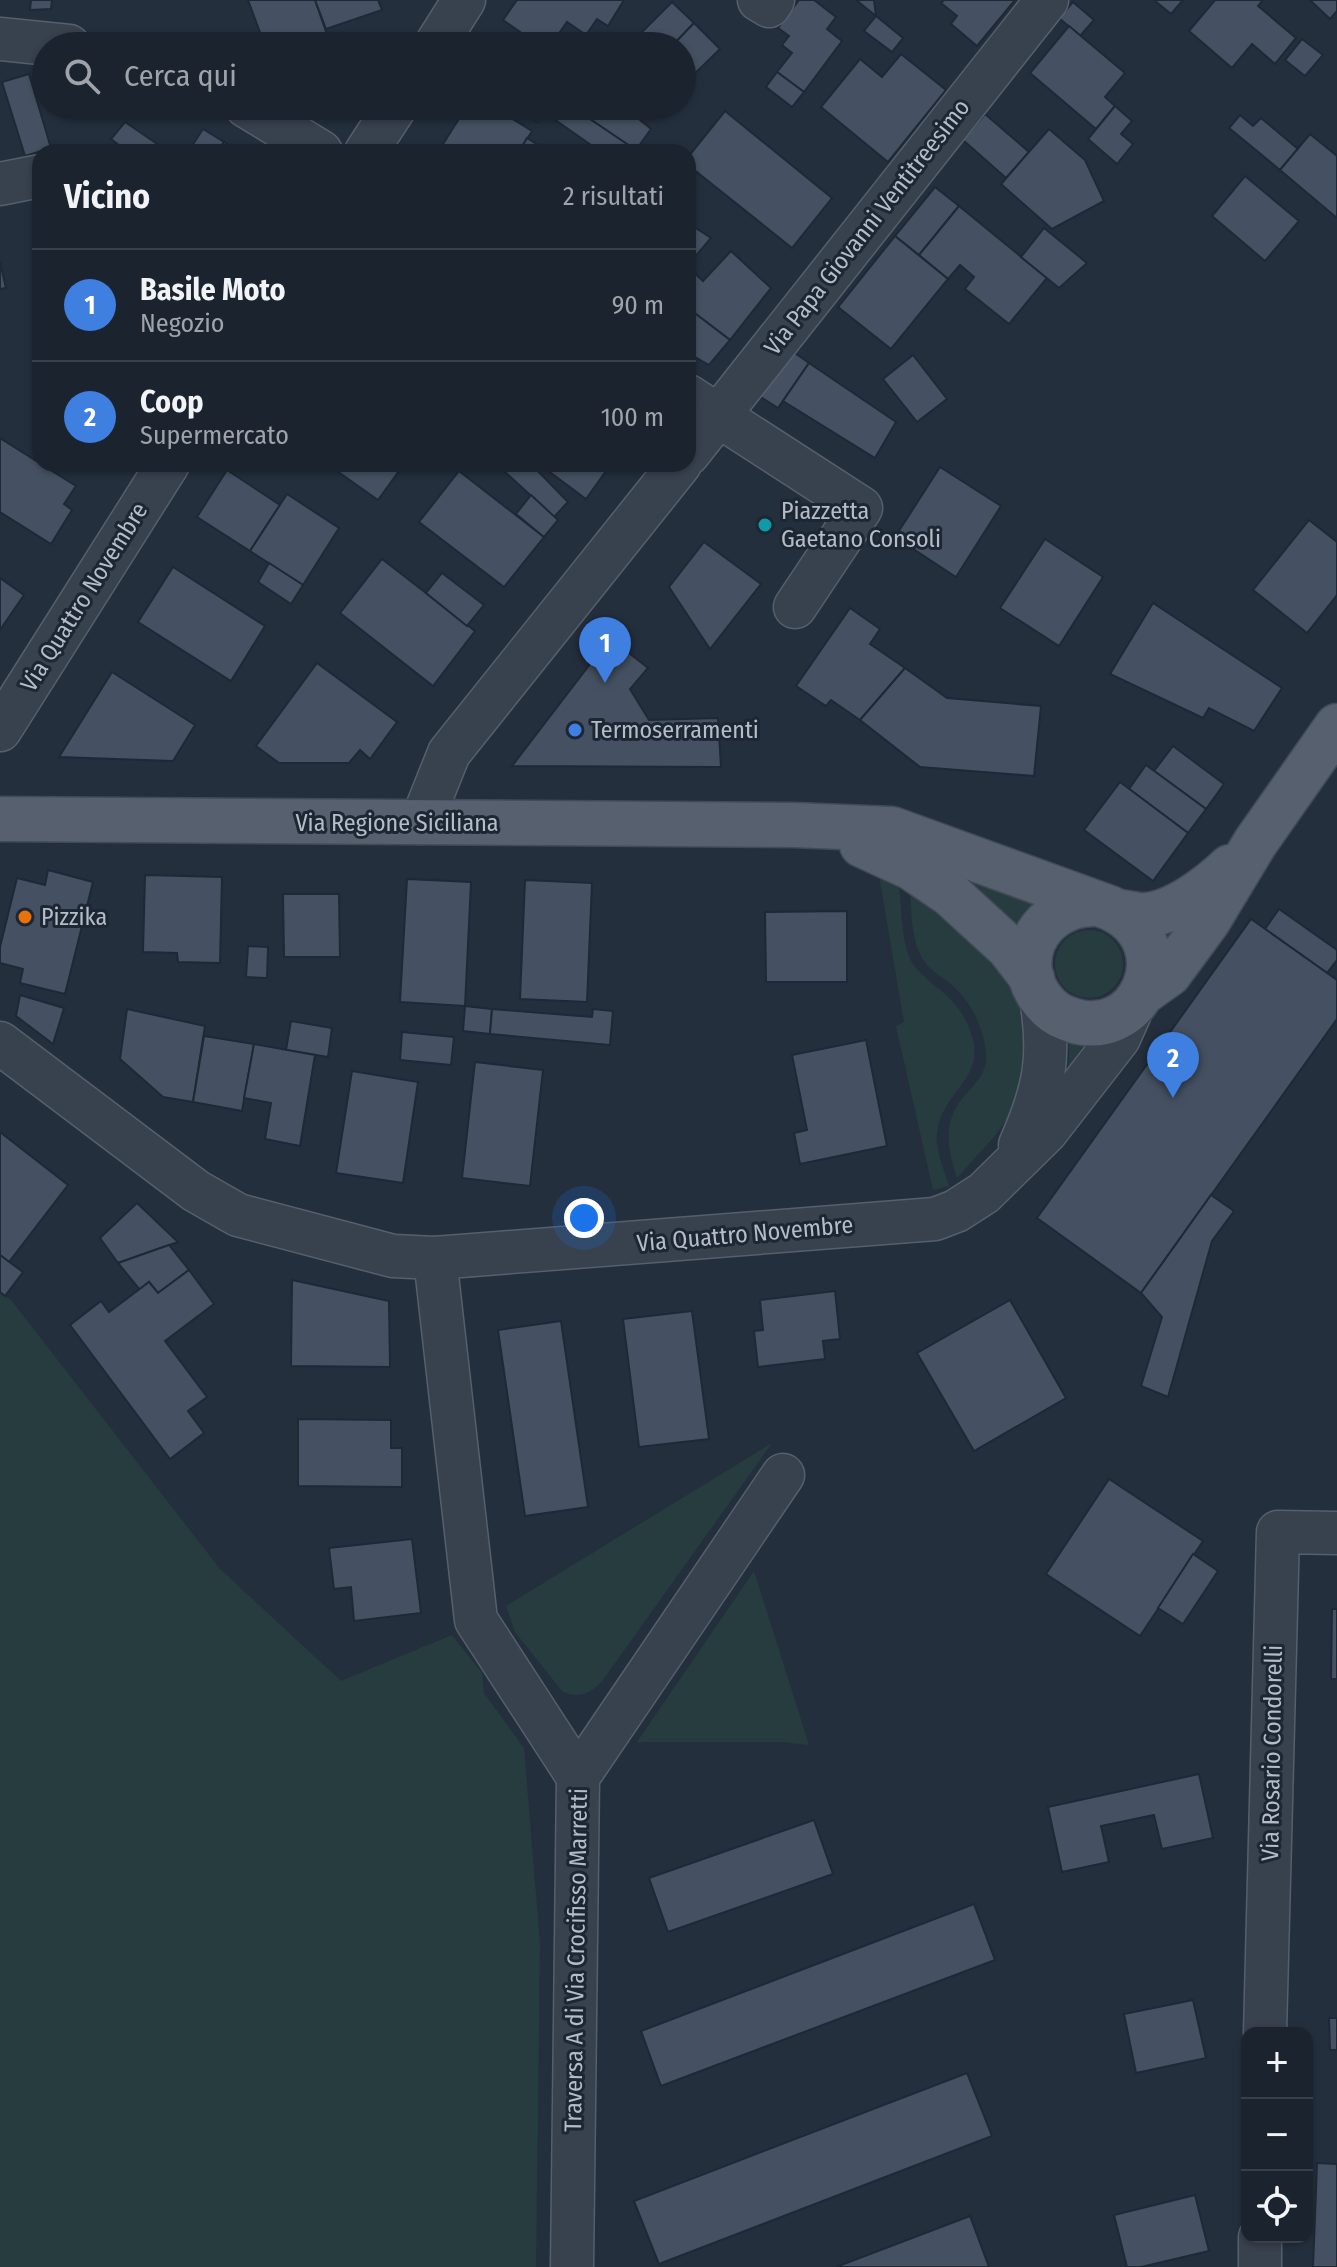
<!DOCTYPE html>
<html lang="it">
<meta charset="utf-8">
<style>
:root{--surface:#1b232e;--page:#282f3a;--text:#f1f3f6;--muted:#a0a4aa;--line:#39404a;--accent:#2563eb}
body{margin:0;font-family:"Fira Sans Condensed",sans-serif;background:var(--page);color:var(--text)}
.controls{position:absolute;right:24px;bottom:24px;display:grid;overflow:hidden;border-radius:16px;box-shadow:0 2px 6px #0004}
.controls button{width:72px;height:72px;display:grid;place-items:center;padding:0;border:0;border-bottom:2px solid var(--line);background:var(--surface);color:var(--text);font:40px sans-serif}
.you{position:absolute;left:584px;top:1218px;width:28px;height:28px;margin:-20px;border:6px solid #fff;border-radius:50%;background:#1a73e8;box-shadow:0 0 0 12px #1a73e833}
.badge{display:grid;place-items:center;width:52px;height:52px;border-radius:50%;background:var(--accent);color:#fff;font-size:26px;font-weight:700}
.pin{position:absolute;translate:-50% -66px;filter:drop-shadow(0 2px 4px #0008)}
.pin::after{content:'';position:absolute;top:42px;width:28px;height:24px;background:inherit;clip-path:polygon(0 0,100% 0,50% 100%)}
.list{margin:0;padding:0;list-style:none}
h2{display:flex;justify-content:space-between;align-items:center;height:104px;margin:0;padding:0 32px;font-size:34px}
h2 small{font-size:26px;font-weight:400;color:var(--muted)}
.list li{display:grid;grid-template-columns:52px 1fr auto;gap:24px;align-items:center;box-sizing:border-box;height:112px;padding:0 32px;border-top:2px solid var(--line)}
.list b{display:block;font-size:30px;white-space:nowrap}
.list p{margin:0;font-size:26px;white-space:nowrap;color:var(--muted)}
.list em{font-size:26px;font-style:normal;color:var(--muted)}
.icon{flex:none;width:44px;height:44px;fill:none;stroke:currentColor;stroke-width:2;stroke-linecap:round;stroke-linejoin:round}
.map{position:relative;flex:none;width:1337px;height:2267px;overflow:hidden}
.search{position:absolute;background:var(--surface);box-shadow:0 2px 6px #0004;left:32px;top:32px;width:664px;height:88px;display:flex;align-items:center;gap:20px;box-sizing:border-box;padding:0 28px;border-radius:44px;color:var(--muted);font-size:30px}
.panel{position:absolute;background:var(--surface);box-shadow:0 2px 6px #0004;left:32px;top:144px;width:664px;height:328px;border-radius:24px}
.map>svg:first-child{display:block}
.green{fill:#263c3f}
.building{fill:#455162;stroke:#1f2835;stroke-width:2}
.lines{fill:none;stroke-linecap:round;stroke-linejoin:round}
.minor-casing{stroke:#565f6c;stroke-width:45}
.major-casing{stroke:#414a57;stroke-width:47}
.minor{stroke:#38414e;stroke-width:42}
.major{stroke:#56606e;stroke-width:44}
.culture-dot{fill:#0f9aa8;stroke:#1d2633;stroke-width:3}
.shop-dot{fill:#3f7fe0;stroke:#1d2633;stroke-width:3}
.food-dot{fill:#e8710a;stroke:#1d2633;stroke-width:3}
.labels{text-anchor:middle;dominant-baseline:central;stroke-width:6;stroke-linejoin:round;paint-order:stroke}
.street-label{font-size:24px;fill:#b4bcc9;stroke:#1d2633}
.poi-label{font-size:24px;fill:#b4bcc9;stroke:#1d2633;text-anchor:start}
</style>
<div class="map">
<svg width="1337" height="2267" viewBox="0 0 1337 2267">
<rect width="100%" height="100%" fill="#242f3e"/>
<g class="green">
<path d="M879,875L899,887C902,910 901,938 910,959C916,971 926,978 935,986C955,1001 970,1020 974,1045C980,1079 941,1096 937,1132C935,1150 944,1169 949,1186L933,1190L896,1026L904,1022Z"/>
<polygon points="973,881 1048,903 1022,936 967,885"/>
<path d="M910,892L980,949L1006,977L1019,999L1032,1046L1014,1110L994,1137L957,1178C949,1154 943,1129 957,1106C968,1088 988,1078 986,1054C985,1031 971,1002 954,987C944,977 930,972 922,958C911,939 912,913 910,892Z"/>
<circle cx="1089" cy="964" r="34"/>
<polygon points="1069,1036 1099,1040 1066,1080 1069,1059"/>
<polygon points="0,1292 11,1300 220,1569 341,1681 452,1635 482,1673 484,1693 524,1748 540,1943 536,2267 0,2267"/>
<path d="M772,1443L603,1680C591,1693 579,1700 562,1691L515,1632L506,1606Z"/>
<polygon points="754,1571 809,1745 780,1742 637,1742"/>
</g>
<g class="building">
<polygon points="31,0 52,0 51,9 30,10"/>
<polygon points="248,0 315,0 331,46 265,46"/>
<polygon points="315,0 378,0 382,10 326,29"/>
<polygon points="517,0 624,0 608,26 597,19 586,35 567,22 550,46 540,46 503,20"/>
<polygon points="799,0 814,0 836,17 827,29 842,41 804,92 777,72 792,53 782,45 789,36 778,28"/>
<polygon points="856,0 874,0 876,16"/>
<polygon points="944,0 1015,0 977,46 951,24 957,16 941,3"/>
<polygon points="1154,0 1183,0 1171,14"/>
<polygon points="1215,0 1263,0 1258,6 1296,38 1275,64 1252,44 1232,68 1189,31"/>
<polygon points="1310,0 1337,0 1337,11 1330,19"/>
<polygon points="672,2 694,23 672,46 642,46 635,39"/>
<polygon points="1073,2 1094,20 1080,36 1059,18"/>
<polygon points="876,16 903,38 892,52 864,31"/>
<polygon points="694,23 720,49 682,86 682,46 672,46"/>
<polygon points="1069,26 1125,73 1105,97 1115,106 1096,129 1030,73"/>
<polygon points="1302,39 1323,55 1305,76 1285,60"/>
<polygon points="901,54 946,90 888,162 821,107 860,59 882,77"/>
<polygon points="777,72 804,92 792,107 766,87"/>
<polygon points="29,74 51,148 25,156 2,82"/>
<polygon points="467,106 492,106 532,131 519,152 438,152"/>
<polygon points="511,106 547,106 538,122"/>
<polygon points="547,106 571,106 636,150 635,152 601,152 544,112"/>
<polygon points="571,106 623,106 651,129 636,150"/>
<polygon points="1115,106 1132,121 1121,134 1133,144 1117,164 1088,139"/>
<polygon points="725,111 832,198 792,248 688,165 688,157"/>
<polygon points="985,114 1029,152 1006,178 963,140"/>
<polygon points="1240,115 1253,126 1261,118 1298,149 1280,170 1229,128"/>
<polygon points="125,122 169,152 128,152 111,139"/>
<polygon points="203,129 224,142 217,152 188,152"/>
<polygon points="1049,129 1085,160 1104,201 1052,229 1001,184"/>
<polygon points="1310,134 1337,156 1337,218 1280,170"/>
<polygon points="527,138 549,152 519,152"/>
<polygon points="224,142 239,152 217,152"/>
<polygon points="1245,176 1299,221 1265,261 1212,216"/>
<polygon points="935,187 959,206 919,255 895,236"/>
<polygon points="959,206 1047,278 1009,324 965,289 974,277 960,265 948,279 919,255"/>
<polygon points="688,223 711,238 688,265"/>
<polygon points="1044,228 1087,263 1059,288 1021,257"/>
<polygon points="895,236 948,279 891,349 838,307"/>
<polygon points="731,251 771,288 730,340 688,308 688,267 703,281"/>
<polygon points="0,262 6,288 0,289"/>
<polygon points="688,308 730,340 709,365 688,353"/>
<polygon points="792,351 809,363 778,408 756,394"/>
<polygon points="913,355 947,399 917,422 883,379"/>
<polygon points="809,363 896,422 875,458 783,401"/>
<polygon points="0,438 76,486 64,504 72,510 51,544 0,512"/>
<polygon points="327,464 404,464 378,500"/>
<polygon points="509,464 531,464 568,502 554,517 504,471"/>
<polygon points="539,464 611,464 586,499"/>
<polygon points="940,467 1001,506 956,577 895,537"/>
<polygon points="227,470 280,505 250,551 197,517"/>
<polygon points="459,471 544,537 504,587 419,522"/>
<polygon points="287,494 339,528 303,585 250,551"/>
<polygon points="531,495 558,520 544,537 516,514"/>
<polygon points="1309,520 1337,542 1337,595 1307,633 1253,590"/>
<polygon points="1045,539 1103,577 1059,646 1000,608"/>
<polygon points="704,542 761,584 710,649 669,587"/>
<polygon points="382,559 475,631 433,686 340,613"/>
<polygon points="269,563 303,585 291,604 258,582"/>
<polygon points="173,567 265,626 231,681 138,622"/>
<polygon points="442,573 484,605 467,626 426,593"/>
<polygon points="0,578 24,595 0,630"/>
<polygon points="1153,603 1282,688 1254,731 1209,708 1203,718 1110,674"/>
<polygon points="850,608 880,629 870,644 905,668 860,720 831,700 826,706 796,686"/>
<polygon points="610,638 648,668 630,689 649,720 718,718 721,767 512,766"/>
<polygon points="317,663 397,722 370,759 360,750 349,763 279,763 256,746"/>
<polygon points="905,668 947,698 1041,706 1034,776 920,767 860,720"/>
<polygon points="112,672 195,725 173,761 59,757"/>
<polygon points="1173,746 1224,784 1206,809 1154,771"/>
<polygon points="1146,765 1206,809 1188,833 1129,789"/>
<polygon points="1120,782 1188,833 1153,881 1084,830"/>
<polygon points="48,870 93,882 65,994 20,983 23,969 0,963 0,947 17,878 45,885"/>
<polygon points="145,875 222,877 220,963 178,962 177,953 143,952"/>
<polygon points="407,879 471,882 465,1006 400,1002"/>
<polygon points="525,880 592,883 587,1002 520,999"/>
<polygon points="283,894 339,894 340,957 284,957"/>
<polygon points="1279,909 1337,950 1337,960 1327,973 1265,929"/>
<polygon points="847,911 847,982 766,982 765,912"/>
<polygon points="1251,919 1337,980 1337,1019 1141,1293 1037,1218"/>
<polygon points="248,946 268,947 267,978 246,977"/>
<polygon points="20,995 64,1008 53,1044 16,1016"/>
<polygon points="465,1006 492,1009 490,1034 463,1031"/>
<polygon points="127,1009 205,1026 193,1102 163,1097 120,1059"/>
<polygon points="492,1009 592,1017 593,1009 613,1011 610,1045 490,1034"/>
<polygon points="291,1021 332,1028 328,1057 286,1050"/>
<polygon points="402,1032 454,1037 451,1065 400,1060"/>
<polygon points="204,1036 254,1044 242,1111 193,1102"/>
<polygon points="866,1040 887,1146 800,1164 794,1133 807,1130 792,1055"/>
<polygon points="254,1044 315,1055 300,1146 265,1139 271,1103 244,1098"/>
<polygon points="475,1062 543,1070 530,1186 462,1178"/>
<polygon points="352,1071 418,1082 403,1183 336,1173"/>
<polygon points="0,1132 68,1185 9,1262 0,1255"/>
<polygon points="1211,1195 1234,1211 1212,1241 1168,1397 1141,1386 1162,1317 1141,1293"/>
<polygon points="137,1203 178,1242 118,1263 100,1238"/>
<polygon points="169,1245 189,1270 158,1293 149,1282 140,1290 118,1263"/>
<polygon points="0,1255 23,1272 5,1296 0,1292"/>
<polygon points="189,1270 214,1304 165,1341 207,1397 188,1411 204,1433 170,1459 70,1325 101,1301 109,1312 149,1282 158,1293"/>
<polygon points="292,1280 389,1301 390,1367 291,1366"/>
<polygon points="835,1291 840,1339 823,1341 825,1359 758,1367 754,1331 763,1330 760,1300"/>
<polygon points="1010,1300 1066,1398 974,1451 917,1353"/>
<polygon points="692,1311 709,1439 639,1447 623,1319"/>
<polygon points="561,1321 588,1507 525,1516 498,1330"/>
<polygon points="298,1419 391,1420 391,1448 402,1448 402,1487 298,1486"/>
<polygon points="1109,1479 1203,1541 1140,1636 1046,1574"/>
<polygon points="412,1539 421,1613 354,1621 351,1587 334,1589 329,1548"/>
<polygon points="1193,1554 1218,1571 1183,1624 1158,1608"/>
<polygon points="1332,1609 1337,1609 1337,1679 1331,1679"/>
<polygon points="1199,1774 1213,1838 1162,1849 1154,1815 1101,1826 1109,1862 1062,1872 1048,1807"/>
<polygon points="814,1820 833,1874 668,1932 649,1878"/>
<polygon points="974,1904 995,1960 661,2086 641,2031"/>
<polygon points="1193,2000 1206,2058 1136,2073 1124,2014"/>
<polygon points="1329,2018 1337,2018 1337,2050 1330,2050"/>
<polygon points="967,2073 992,2136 659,2264 634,2201"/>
<polygon points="1317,2163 1337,2164 1337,2267 1313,2267"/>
<polygon points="1195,2195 1209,2251 1141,2267 1127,2267 1114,2215"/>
<polygon points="970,2216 989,2267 836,2267"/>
</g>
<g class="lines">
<g class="minor-casing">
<g id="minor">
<polyline points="759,0 769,6 773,0"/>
<polyline points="0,39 69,46"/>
<polyline points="435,46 464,0"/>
<polyline points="246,106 321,152"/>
<polyline points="366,152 396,106"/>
<polyline points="0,184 40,176"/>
<polyline points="688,396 861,508 795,607"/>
<polyline points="688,454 1047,0"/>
<polyline points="0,730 168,464"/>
<polyline points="421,823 449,753 680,464"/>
<polyline points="0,1043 196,1191 238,1215 393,1256 435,1258 935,1219 956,1211 984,1193 1046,1132 1119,1038 1134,1004"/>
<path d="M1020,1145C1044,1091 1051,1057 1041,999"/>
<polyline points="435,1258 476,1620 578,1777"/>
<polyline points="1265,2033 1278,1532 1337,1533"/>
<polyline points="572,2267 578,1777 783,1475"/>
<polyline points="1260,2267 1260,2237"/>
</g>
</g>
<g class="major-casing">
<g id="major">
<path d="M0,819L794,825L892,829L1110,908C1186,943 1140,1048 1066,1018C1049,1012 1036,995 1031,978C1021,933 1058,902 1099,904"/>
<polyline points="862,845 912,868 950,894 1009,948 1032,978"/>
<path d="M1121,912C1129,913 1138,916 1146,915C1175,913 1210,886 1230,867"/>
<polyline points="1141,994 1169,974 1208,921 1255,843 1337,726"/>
</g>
</g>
<use href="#minor" class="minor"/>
<use href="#major" class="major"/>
</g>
<circle class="culture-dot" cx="765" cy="525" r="8"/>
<circle class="shop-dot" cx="575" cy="730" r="8"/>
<circle class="food-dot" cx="25" cy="917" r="8"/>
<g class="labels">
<g class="street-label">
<text transform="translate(867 227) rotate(-52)">Via Papa Giovanni Ventitreesimo</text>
<text transform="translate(84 597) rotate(-58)">Via Quattro Novembre</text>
<text x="397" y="823">Via Regione Siciliana</text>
<text transform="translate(745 1234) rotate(-5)">Via Quattro Novembre</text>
<text transform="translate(1272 1753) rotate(-89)">Via Rosario Condorelli</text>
<text transform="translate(576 1960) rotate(-89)">Traversa A di Via Crocifisso Marretti</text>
</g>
<g class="poi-label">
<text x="781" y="511">Piazzetta<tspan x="781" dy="28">Gaetano Consoli</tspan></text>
<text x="591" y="730">Termoserramenti</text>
<text x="41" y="917">Pizzika</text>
</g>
</g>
</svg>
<div class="controls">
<button>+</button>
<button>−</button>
<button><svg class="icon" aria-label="locate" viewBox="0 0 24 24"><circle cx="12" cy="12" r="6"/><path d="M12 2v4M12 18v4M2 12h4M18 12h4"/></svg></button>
</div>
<div class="you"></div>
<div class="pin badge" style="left:605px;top:683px;background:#3f7fe0">1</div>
<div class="pin badge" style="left:1173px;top:1098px;background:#3f7fe0">2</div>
<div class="search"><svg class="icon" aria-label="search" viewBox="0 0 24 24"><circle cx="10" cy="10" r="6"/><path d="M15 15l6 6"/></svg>Cerca qui</div>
<section class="panel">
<h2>Vicino<small>2 risultati</small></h2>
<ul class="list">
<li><span class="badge" style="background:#3f7fe0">1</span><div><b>Basile Moto</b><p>Negozio</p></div><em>90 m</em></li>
<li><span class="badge" style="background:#3f7fe0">2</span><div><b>Coop</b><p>Supermercato</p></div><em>100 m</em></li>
</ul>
</section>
</div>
